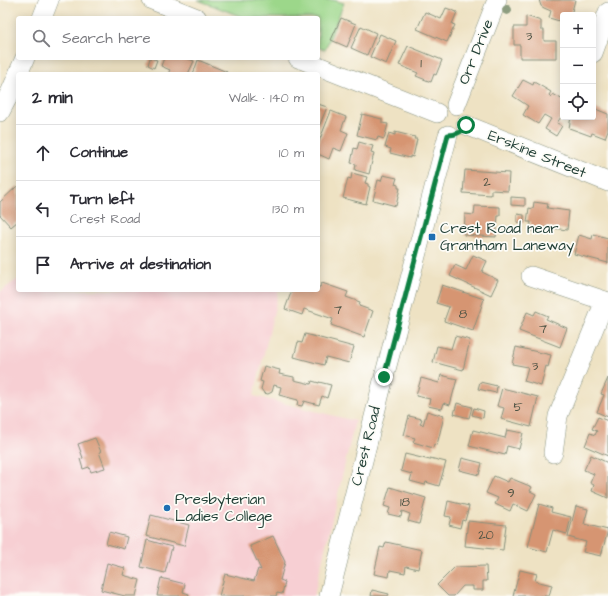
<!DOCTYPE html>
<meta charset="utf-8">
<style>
:root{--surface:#fff;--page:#f7f7f7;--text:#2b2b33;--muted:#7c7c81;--line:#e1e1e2}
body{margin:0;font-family:"Architects Daughter",sans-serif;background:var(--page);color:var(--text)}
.controls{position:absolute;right:12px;top:12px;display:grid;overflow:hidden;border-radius:4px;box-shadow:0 2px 10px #0003}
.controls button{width:36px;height:36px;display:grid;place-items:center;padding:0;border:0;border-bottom:1px solid var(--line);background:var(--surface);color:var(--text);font:20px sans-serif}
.stop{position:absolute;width:12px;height:12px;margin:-9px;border:3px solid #0b8043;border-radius:50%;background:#fff}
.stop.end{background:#0b8043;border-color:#fff;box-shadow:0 1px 4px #0008}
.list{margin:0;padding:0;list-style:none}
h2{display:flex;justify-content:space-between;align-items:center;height:52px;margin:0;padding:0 16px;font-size:17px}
h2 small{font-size:13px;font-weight:400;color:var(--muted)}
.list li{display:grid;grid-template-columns:26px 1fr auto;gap:12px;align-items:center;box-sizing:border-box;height:56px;padding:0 16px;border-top:1px solid var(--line)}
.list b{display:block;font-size:15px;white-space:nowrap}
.list p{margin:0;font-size:13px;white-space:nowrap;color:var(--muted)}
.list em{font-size:13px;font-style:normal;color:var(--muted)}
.icon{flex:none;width:22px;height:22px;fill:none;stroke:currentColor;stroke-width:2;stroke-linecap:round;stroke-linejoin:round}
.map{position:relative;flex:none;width:608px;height:596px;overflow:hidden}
.search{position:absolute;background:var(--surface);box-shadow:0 2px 10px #0003;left:16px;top:16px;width:304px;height:44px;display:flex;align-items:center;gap:10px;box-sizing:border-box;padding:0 14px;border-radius:4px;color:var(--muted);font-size:15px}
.panel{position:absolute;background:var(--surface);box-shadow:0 2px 10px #0003;left:16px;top:72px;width:304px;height:220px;border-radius:4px}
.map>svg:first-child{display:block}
.built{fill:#f7cfd3}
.green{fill:#9cd78a;stroke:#5e8a5f}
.building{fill:#d69572}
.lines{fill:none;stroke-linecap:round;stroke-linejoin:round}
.minor-casing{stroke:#86907c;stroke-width:20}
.minor{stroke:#fff;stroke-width:19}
.tree{fill:#8d9d80}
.route{stroke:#0b8043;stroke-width:5}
.poi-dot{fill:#1f6fb2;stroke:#fdfcf7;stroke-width:1.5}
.labels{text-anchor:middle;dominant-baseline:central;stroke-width:3.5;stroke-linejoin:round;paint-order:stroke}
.number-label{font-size:13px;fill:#4d5344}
.street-label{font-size:15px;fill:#1f3d34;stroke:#fdfcf7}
.poi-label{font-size:15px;fill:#1f3d34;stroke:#fdfcf7;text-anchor:start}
</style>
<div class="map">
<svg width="608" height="596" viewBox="0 0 608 596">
<rect width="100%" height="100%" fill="#fdfcf7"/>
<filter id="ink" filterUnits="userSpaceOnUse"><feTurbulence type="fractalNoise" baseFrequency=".025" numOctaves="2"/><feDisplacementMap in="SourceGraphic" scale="8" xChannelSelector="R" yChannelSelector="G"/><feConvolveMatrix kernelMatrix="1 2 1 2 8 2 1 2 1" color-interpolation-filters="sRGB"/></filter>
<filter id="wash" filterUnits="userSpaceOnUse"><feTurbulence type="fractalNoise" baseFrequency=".012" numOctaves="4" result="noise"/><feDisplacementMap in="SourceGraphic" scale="16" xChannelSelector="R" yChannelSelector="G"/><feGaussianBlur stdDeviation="0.9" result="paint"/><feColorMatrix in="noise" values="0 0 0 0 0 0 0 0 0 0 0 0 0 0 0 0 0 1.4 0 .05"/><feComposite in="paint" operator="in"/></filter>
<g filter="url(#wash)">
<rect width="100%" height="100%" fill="#eee2c3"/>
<polygon class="built" points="18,279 18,290 279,290 254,396 355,421 314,596 0,596 0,292"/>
<polygon class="green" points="198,0 333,0 344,3 325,50 318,47 318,18 245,18"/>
<g id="blocks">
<g class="building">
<polygon points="539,0 575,0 571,15 563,15 563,22 549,18 551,11 544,8 541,6"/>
<polygon points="446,8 457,12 452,24 455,25 447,42 417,29 425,12 441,19"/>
<polygon points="526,16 541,21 541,30 544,30 544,41 556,41 556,58 520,58 520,45 514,45 514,27 526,27"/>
<polygon points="341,18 356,24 347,47 331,40"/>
<polygon points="361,26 376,33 367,55 351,48"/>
<polygon points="380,34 396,41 386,64 370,57"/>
<polygon points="408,46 442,60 436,75 434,74 431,82 416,76 418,73 399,65"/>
<polygon points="150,58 157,60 154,68 148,65"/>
<polygon points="164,58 186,58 194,61 188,74 168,74 170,70 161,66"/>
<polygon points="198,60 227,72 226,74 193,74"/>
<polygon points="523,80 533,85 534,82 551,92 549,95 551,97 553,94 563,100 563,114 557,123 562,126 556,136 545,129 551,119 544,115 538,124 523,115 528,106 513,96"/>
<polygon points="318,104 327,107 318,129"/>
<polygon points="593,108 608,114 608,130 605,138 592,133 591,136 569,128 571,117 593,117"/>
<polygon points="331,111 346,117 341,130 348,133 341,151 333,148 329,159 318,154 318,144"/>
<polygon points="362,114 382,119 382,123 388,124 384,139 378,137 377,140 357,135"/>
<polygon points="395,132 415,137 414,139 417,139 413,157 410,156 410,158 390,153 391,149 385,147 389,133 395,135"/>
<polygon points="359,142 373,146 371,152 374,153 369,174 355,170 356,164 351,163 354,148 357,149"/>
<polygon points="465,170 509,173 508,191 491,190 491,195 463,193"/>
<polygon points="352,173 367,177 365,183 368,184 368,186 370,187 366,204 343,198 348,178 351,179"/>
<polygon points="383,175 397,178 395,184 398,185 398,188 400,188 396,206 373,200 378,180 381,181"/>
<polygon points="17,186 18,188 18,221 11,227 0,215 0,202"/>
<polygon points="511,197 525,198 525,206 511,205"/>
<polygon points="534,202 548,204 547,208 569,211 567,230 545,227 544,233 530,231 531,222 527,222 529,208 533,209"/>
<polygon points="475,206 500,207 500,216 498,216 496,237 464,235 465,214 474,215"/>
<polygon points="517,214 524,215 524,223 517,222"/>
<polygon points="593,234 608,238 608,263 574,254 579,235 592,239"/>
<polygon points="473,255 487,261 482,272 498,280 491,295 450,276 455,265 466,270"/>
<polygon points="322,283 348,292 346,297 360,302 359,306 373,311 364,337 331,325 333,319 304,309 302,315 285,309 292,290 318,290 318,287 320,287"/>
<polygon points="442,285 484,299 473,331 444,321 449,307 436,303"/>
<polygon points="536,311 548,316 546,319 567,328 560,347 519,331 527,312 534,315"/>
<polygon points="305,334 354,347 349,363 326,357 324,365 294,357 298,342 302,343"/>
<polygon points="455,336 470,340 463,370 433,362 437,346 451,349"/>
<polygon points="516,347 551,355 548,367 546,366 541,386 524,381 528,367 512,364"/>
<polygon points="264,366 280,370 279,374 294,377 294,380 311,384 312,381 319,383 319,382 331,385 327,398 322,396 319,405 304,401 302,406 297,405 298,400 279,395 281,387 274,385 272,392 268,394 264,393 261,389 263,382 260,381"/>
<polygon points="441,375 457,379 450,405 444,403 442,409 428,406 430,399 416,396 421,378 439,383"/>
<polygon points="608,378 608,417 597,412 604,395 601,394"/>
<polygon points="480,382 497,386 496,393 478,389"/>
<polygon points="502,388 538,397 531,427 501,419 504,408 497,406"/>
<polygon points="457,403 472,407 469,418 454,414"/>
<polygon points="474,408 484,411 483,418 472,415"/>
<polygon points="427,411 444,416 437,445 434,444 433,448 413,442 415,438 404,435 409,416 422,419 420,424 423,425"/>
<polygon points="598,417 608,421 608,456 585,446 590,433 595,435 597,431 592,429"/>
<polygon points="473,430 505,438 507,430 523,433 519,449 507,446 505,455 469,446"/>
<polygon points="95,438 101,452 99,452 105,468 91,472 89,467 83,469 80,459 83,458 78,444"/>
<polygon points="405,454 430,460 430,458 446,462 439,486 426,482 425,485 410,481 412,474 401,471"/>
<polygon points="591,455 608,463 608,498 592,491 594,485 590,483 594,474 584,470"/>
<polygon points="462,458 482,463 479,475 459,470"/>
<polygon points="494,476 508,482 510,478 532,487 530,491 536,494 528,511 513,504 510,511 495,504 498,498 486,493"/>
<polygon points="390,487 426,498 419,524 408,521 410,514 402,511 401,517 388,514 390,508 384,506"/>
<polygon points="448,501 469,506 465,521 462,520 460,528 449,525 451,517 445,516"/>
<polygon points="539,504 552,508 551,512 571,517 567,534 553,530 547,552 528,547"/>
<polygon points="576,506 588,509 584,524 608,530 601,556 583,552 586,542 568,537"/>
<polygon points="151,515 189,525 184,546 146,536"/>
<polygon points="468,521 506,525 503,550 465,546"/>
<polygon points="109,532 127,537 124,549 106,544"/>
<polygon points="273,536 285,562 280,580 285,582 282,594 277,593 276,596 219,596 225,574 254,581 258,569 261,570 250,546"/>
<polygon points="147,540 172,547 165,573 141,567"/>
<polygon points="386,542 422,550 418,569 406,566 405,573 390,570 389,577 374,574 380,547 384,548"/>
<polygon points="107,563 125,568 123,575 140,580 136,596 125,596 101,590"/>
<polygon points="486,566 487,581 483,581 483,590 473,590 473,586 463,586 454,596 448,596 437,585 455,567"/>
<polygon points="520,570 537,574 535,581 552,585 549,596 513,596"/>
<polygon points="161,578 185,584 183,592 189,594 188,596 157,596"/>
<polygon points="372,590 389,594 388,596 371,596"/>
</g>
</g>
</g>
<g filter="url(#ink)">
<use href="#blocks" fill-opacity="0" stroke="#86907c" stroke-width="1"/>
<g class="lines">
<g class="minor-casing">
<g id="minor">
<polyline points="152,0 197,18"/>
<polyline points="42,18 49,0"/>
<polyline points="593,53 608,12"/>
<polyline points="298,58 437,113"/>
<polyline points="18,74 25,58"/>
<polyline points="456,105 497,0"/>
<polyline points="0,112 10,93 18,75"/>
<polyline points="466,125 608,182"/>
<polyline points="531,276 608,302"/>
<polyline points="553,453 558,416 605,301"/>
<polyline points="329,596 384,377 448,135"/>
</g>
</g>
<use href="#minor" class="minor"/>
</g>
<circle class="tree" cx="507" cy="10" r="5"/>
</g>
<g class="lines" filter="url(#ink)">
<path class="route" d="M384,377L448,135C456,135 462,133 466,125"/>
</g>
<g class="poi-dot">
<rect x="428" y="233" width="8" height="8" rx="2"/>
<circle cx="167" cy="508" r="4"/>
</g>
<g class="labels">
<g class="number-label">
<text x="529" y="36">3</text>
<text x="421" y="63">1</text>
<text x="487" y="182">2</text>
<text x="338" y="310">7</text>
<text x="463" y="314">8</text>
<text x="543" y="329">7</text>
<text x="535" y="366">3</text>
<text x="518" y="407">5</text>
<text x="511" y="493">9</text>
<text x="405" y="502">18</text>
<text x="486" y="535">20</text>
</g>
<g class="street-label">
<text transform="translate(476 52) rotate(-68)">Orr Drive</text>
<text transform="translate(537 154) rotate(22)">Erskine Street</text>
<text transform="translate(366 446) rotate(-76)">Crest Road</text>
</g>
<g class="poi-label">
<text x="440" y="228">Crest Road near<tspan x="440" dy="17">Grantham Laneway</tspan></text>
<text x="175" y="499">Presbyterian<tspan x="175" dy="17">Ladies College</tspan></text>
</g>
</g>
</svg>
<div class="controls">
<button>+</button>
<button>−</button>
<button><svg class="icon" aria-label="locate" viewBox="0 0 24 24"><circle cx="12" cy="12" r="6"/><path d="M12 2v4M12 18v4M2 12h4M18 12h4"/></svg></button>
</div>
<div class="stop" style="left:466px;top:125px"></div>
<div class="stop end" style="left:384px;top:377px"></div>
<div class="search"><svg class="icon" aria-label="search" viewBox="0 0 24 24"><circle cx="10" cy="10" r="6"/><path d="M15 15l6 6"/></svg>Search here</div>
<section class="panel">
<h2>2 min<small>Walk · 140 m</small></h2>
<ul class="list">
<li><svg class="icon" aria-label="ahead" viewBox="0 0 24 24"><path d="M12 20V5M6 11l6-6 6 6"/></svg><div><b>Continue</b></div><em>10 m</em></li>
<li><svg class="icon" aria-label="left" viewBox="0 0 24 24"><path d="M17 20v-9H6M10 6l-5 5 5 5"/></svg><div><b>Turn left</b><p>Crest Road</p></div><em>130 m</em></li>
<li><svg class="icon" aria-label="arrive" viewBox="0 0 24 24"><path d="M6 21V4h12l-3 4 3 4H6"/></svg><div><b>Arrive at destination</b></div></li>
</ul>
</section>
</div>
